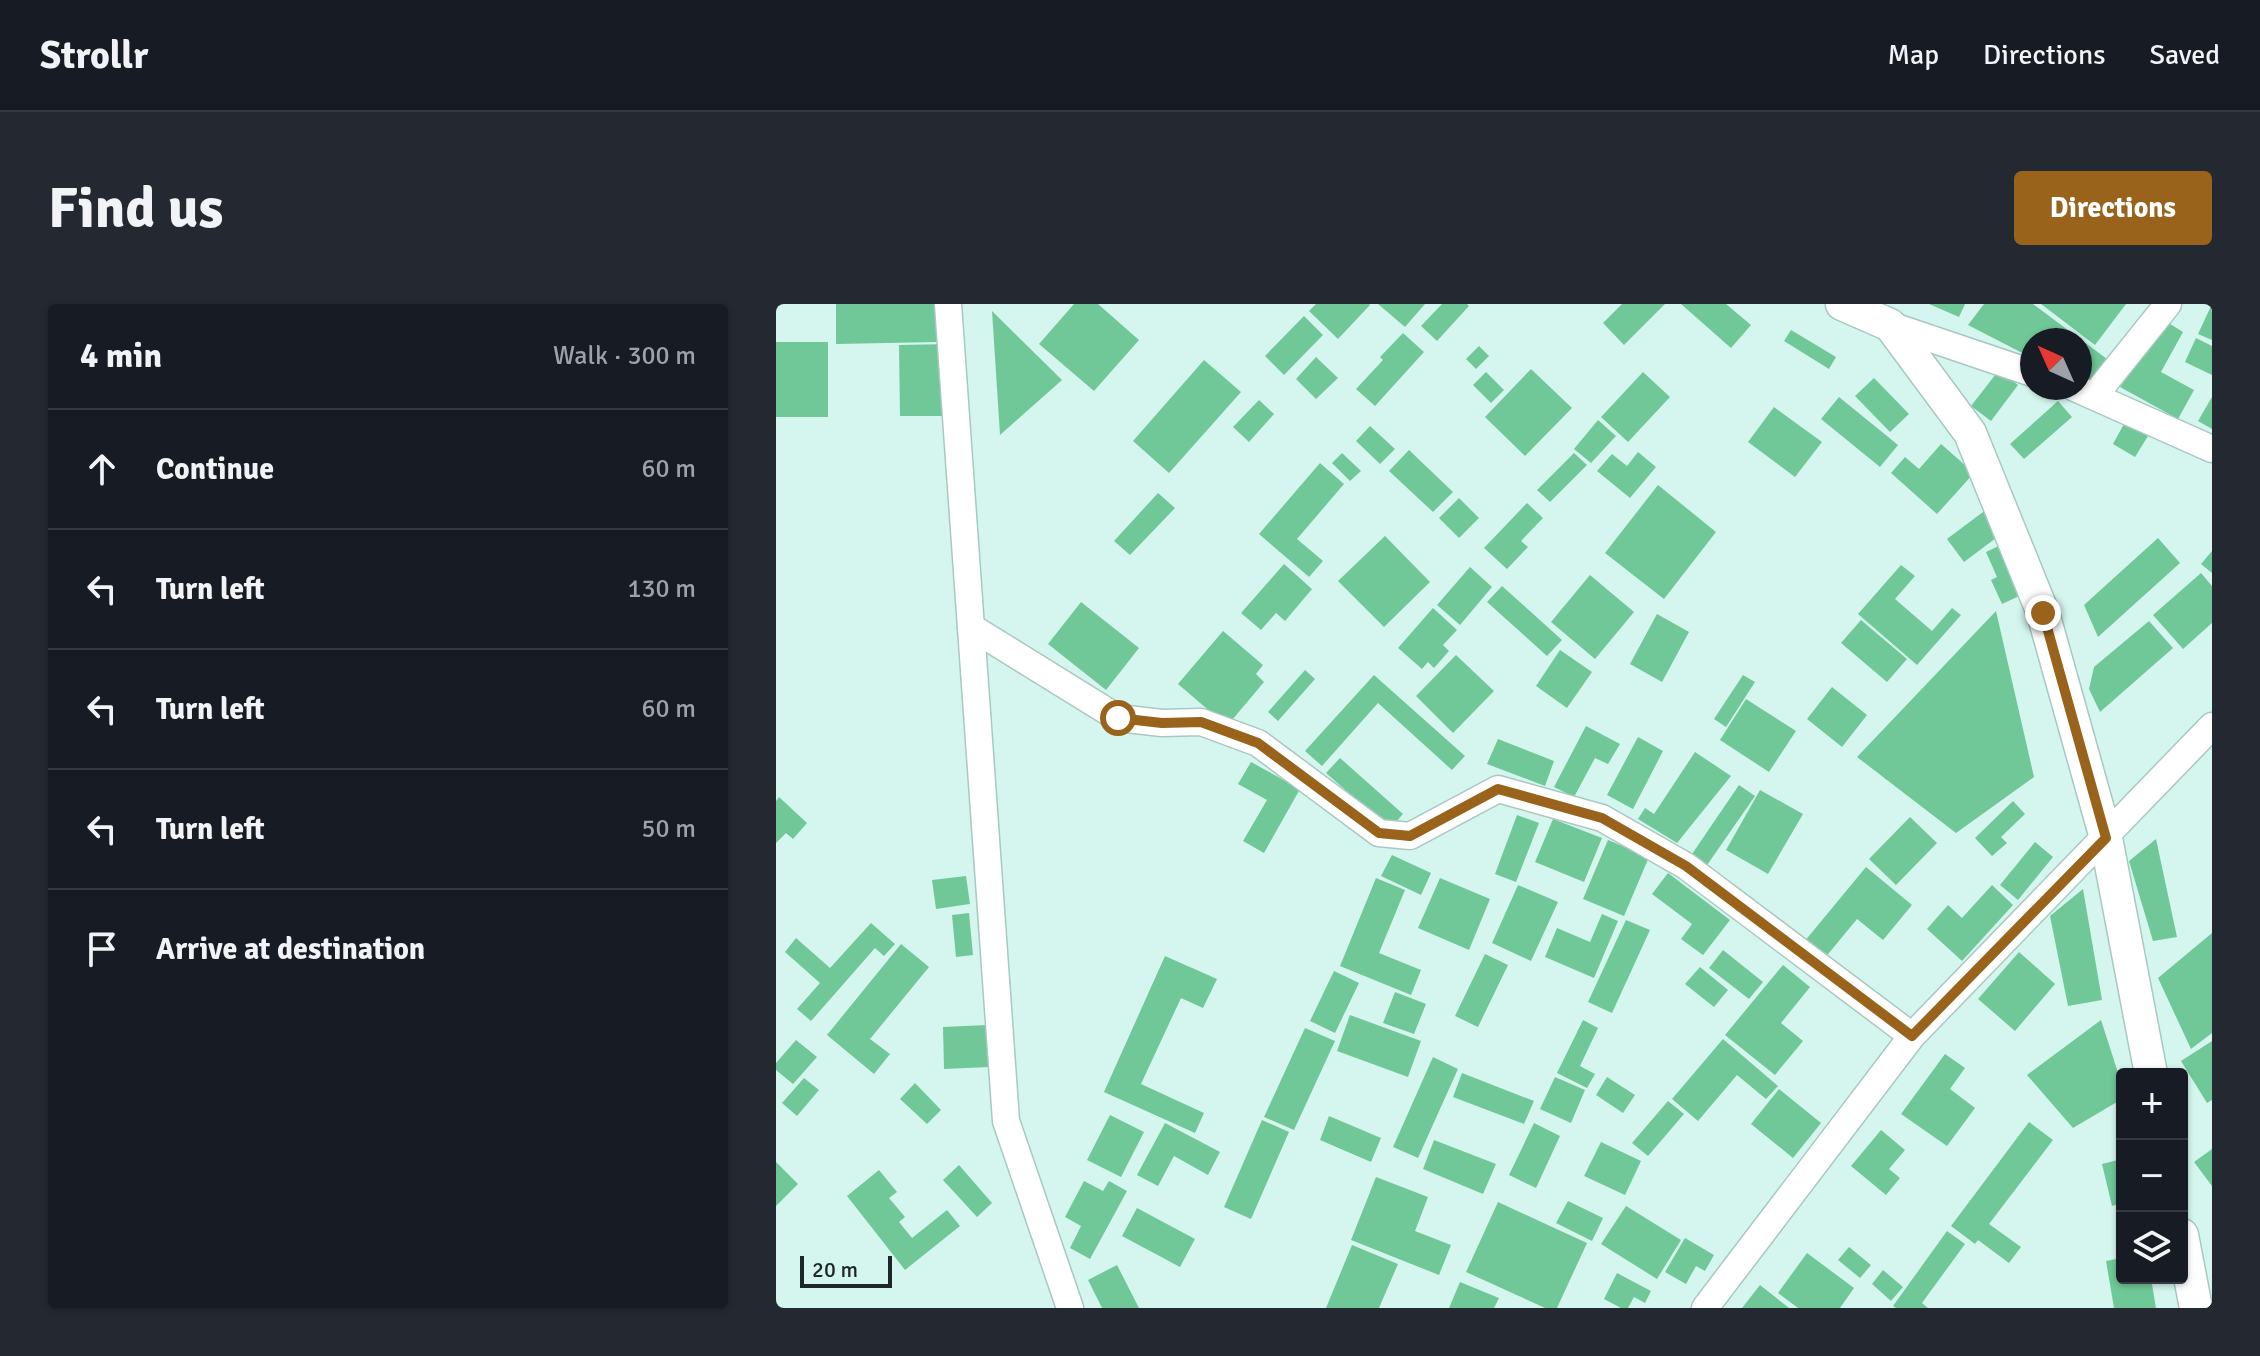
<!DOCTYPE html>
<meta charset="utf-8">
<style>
:root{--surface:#171b24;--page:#242831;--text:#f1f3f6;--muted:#9ea1a6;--line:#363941;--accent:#99631b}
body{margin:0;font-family:Signika,sans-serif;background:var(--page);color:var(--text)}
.controls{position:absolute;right:24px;bottom:24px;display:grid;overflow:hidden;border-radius:8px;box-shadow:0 2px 6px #0004}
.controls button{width:72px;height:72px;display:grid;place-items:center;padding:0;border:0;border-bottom:2px solid var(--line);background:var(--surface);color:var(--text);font:40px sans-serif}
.compass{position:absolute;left:1244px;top:24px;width:72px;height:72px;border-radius:50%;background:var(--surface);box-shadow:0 2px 6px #0004;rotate:315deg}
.scale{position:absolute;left:24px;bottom:20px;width:92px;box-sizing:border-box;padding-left:8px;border:4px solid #1c2825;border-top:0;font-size:22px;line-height:28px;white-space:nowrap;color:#1c2825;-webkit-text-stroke:6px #d5f6ef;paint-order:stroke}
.stop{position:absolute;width:24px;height:24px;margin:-18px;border:6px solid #99631b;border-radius:50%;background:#fff}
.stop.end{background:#99631b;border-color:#fff;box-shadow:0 2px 8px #0008}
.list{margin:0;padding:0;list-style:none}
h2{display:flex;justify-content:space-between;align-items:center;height:104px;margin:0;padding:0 32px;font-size:34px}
h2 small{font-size:26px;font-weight:400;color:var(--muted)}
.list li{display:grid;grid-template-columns:52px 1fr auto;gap:24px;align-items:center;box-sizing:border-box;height:120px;padding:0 32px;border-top:2px solid var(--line)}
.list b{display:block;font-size:30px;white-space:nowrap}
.list em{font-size:26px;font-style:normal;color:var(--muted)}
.icon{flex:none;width:44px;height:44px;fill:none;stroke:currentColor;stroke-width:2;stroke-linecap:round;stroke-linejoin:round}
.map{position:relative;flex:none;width:1436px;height:1004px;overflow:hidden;border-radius:8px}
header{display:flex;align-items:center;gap:48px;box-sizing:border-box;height:112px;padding:0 40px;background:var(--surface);border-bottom:2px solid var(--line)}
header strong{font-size:38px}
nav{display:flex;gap:44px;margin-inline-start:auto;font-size:28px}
.intro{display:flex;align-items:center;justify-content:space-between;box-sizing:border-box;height:192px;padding:0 48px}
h1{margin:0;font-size:56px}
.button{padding:20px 36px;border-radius:8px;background:var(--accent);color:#fff;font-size:28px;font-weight:700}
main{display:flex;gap:48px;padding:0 48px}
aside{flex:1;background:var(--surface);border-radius:8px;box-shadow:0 2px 6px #0004}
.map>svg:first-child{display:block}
.building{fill:#70c898}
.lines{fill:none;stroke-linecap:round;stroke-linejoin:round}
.minor-casing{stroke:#a8c8c1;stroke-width:29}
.tertiary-casing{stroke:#a8c8c1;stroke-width:35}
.minor{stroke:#fff;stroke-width:26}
.tertiary{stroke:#fff;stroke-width:32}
.route{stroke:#99631b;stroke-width:10}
</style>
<header>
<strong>Strollr</strong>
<nav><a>Map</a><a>Directions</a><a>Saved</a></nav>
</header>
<div class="intro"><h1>Find us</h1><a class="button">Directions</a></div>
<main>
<aside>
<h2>4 min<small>Walk · 300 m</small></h2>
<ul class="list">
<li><svg class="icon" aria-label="ahead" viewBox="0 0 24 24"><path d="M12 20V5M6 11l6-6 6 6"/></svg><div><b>Continue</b></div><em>60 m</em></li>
<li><svg class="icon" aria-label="left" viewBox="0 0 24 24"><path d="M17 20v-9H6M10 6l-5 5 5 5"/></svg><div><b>Turn left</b></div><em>130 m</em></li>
<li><svg class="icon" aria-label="left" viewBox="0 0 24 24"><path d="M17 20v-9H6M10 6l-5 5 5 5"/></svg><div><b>Turn left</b></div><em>60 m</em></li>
<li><svg class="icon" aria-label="left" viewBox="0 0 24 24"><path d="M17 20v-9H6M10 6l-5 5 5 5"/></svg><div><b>Turn left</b></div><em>50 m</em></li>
<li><svg class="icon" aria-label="arrive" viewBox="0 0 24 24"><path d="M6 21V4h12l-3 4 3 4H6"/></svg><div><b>Arrive at destination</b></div></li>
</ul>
</aside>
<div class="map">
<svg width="1436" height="1004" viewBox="0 0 1436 1004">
<rect width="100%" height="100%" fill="#d5f6ef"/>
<g class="building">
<polygon points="60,0 160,0 161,38 60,40"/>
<polygon points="298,0 322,0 363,36 318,87 263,40"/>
<polygon points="540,0 593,0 594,1 562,35 533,7"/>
<polygon points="602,0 649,0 629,23"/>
<polygon points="666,0 691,0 693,2 661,37 645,22"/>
<polygon points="846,0 889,0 848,41 827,19"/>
<polygon points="905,0 950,0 975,21 955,44"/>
<polygon points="1153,0 1189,0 1183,13"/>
<polygon points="1208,0 1257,0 1331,55 1314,85 1304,80 1304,36 1256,36 1256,54 1192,21"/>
<polygon points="1265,0 1350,0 1319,41"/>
<polygon points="1436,0 1436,36 1422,30"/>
<polygon points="216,7 286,76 224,131"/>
<polygon points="528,12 547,31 508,71 489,52"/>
<polygon points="1391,18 1407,28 1385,68 1418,86 1402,115 1344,83"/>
<polygon points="1015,26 1060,53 1053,65 1008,37"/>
<polygon points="627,29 648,48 599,102 580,85 607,56 604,53"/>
<polygon points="1420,34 1436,42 1436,71 1409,58"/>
<rect x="0" y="38" width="52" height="75"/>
<polygon points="175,40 175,112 124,112 123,41"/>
<polygon points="703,42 713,52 700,65 690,55"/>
<polygon points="540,53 562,74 540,95 520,75"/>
<polygon points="428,56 465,88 393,169 357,137"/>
<polygon points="755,65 796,104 749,152 709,113"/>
<polygon points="1223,66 1242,81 1215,117 1195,102"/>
<polygon points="710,68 728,86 715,99 697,81"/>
<polygon points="867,68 894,93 852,138 825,113"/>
<polygon points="1098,74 1133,110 1114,128 1079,92"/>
<polygon points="1063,93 1122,141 1104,163 1045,115"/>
<polygon points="1436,93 1436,125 1422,117"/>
<polygon points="483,96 498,110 473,138 457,123"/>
<polygon points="1282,97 1296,113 1248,155 1234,140"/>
<polygon points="998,103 1046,138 1019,173 972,138"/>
<polygon points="822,116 840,132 815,159 798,145"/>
<polygon points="1349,118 1372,132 1359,153 1337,140"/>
<polygon points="594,122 619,145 604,160 580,137"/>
<polygon points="1165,140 1198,169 1161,210 1115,169 1129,153 1143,165"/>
<polygon points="633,146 677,188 657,208 613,167"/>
<polygon points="862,148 880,163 854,194 821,167 836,150 851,162"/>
<polygon points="566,149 585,167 574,177 556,159"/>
<polygon points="798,149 811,161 774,198 761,186"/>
<polygon points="544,159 568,180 521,235 547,257 533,273 483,230"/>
<polygon points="882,181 940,228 888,295 829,249"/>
<polygon points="382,189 399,204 354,251 338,237"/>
<polygon points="683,194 703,214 683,234 663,214"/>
<polygon points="751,199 767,214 745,237 752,243 731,265 708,244"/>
<polygon points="1211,205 1228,228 1188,258 1171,235"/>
<polygon points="609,232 654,278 608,323 562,277"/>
<polygon points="1382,234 1404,259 1322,333 1308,301"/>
<polygon points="1229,239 1252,288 1226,300 1215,276 1221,273 1210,248"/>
<polygon points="1436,247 1436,269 1425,260"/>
<polygon points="508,260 536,285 509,317 500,309 485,326 465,309"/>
<polygon points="1125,261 1139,272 1119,295 1156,327 1176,304 1185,311 1141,361 1082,310"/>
<polygon points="694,263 716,283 684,321 661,301"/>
<polygon points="1425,269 1436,282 1436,319 1407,345 1377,311"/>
<polygon points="814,271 858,308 819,355 775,318"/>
<polygon points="726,282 786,336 771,352 711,298"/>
<polygon points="305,298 363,344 330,386 272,340"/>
<polygon points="657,304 681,326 667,341 673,347 658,364 652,358 646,365 622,344"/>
<polygon points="1220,307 1258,473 1180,529 1081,453"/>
<polygon points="881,310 913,328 886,378 854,360"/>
<polygon points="1085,316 1131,355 1111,378 1065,339"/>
<polygon points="1373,317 1397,344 1324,408 1313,385 1318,363"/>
<polygon points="447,327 487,361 480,370 488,378 451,422 402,380"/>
<polygon points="784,346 816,368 791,404 760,382"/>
<polygon points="680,351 718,387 677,429 640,392"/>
<polygon points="529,366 539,375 502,417 492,408"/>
<polygon points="598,371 689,452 676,466 602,399 546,462 529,447"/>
<polygon points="967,371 979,378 950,423 938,415"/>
<polygon points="1056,383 1091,411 1066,443 1031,415"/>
<polygon points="970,395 1020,427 993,468 944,436"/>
<polygon points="810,422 844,440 832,460 819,454 798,493 778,483"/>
<polygon points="862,433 887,447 857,505 831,491"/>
<polygon points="722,435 778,457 769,482 711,460"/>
<polygon points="919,448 955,472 901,539 862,515 869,504 878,510"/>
<polygon points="564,454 627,510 614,525 550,469"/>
<polygon points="475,458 524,485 488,549 467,537 491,496 462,480"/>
<polygon points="963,481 979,492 929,564 914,553"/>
<polygon points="984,486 1027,510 992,570 950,546"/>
<polygon points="3,493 31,519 17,535 10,529 0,539 0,497"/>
<polygon points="1237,497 1249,510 1225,533 1231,539 1216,552 1199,534"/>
<polygon points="741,511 763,519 740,578 719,570"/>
<polygon points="1134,513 1161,539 1120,581 1093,555"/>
<polygon points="777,515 826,534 808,578 759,558"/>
<polygon points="1380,535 1401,633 1377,637 1353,557"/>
<polygon points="832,536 873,553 848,612 807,595"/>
<polygon points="1259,538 1277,553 1242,596 1224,581"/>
<polygon points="616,551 655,569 645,591 605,572"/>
<polygon points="1090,563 1136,601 1107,636 1081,615 1048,655 1028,638"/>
<polygon points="892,569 954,616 927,651 905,635 916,620 876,590"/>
<polygon points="190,572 194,600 160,605 156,576"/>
<polygon points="600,574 629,586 603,649 645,666 635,691 564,662"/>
<polygon points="664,574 714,595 693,646 642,624"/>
<polygon points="742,581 782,598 755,657 716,639"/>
<polygon points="1216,581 1237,601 1186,657 1151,625 1172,601 1186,614"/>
<polygon points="1307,585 1326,696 1292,702 1274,612"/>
<polygon points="193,609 197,651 180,653 176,611"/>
<polygon points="826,610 842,617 818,674 769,653 781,624 814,638"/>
<polygon points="850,616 874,626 836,709 812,698"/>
<polygon points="95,619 119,640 108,652 99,644 35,717 21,705 44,679 9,648 20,634 54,664"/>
<polygon points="1436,629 1436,729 1415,745 1382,674"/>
<polygon points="125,640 153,663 94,735 114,750 98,770 51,731"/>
<polygon points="947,646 987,678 973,695 933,664"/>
<polygon points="1243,648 1279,680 1239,727 1202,695"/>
<polygon points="709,650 732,661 702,723 679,712"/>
<polygon points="389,652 441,675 427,704 405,694 365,780 428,809 419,829 328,788"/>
<polygon points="1007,661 1034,683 1005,719 1027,737 999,771 949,731"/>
<polygon points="924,663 952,686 938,703 909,680"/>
<polygon points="558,667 583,679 559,729 534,717"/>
<polygon points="619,688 650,700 638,730 607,719"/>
<polygon points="574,711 645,737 632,773 561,747"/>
<polygon points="807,716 822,724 804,762 819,770 811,784 781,769"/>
<polygon points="1325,716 1346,781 1346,795 1297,824 1251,771"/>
<polygon points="211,721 213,763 168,765 167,723"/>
<polygon points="529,724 559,737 518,826 488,813"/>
<polygon points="947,735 1002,782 990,795 961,771 922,817 896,795"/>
<polygon points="20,736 41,753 17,780 0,766 0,759"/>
<polygon points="1436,737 1436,796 1431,799 1405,757"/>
<polygon points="1169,750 1189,764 1174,785 1199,804 1171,842 1125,810"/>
<polygon points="657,753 682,765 642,854 617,843"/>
<polygon points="686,769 758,797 748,820 677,793"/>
<polygon points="779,773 809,786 795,819 764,805"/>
<polygon points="831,773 859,791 847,809 820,791"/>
<polygon points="28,774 43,786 21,812 6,799"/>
<polygon points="139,779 165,806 151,820 124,795"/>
<polygon points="1003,785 1045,819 1017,854 975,820"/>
<polygon points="892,797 908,810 872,852 856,839"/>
<polygon points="334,811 368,828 345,873 311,856"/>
<polygon points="553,812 605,834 595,858 544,836"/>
<polygon points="486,816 513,828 475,915 448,903"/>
<polygon points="1253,818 1277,836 1213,920 1245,943 1233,959 1202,936 1199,940 1175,922"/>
<polygon points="389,819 444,848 432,871 398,852 382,882 361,871"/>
<polygon points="758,819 784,832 760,884 733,871"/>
<polygon points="1105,826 1129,846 1113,865 1124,874 1110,891 1075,862"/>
<polygon points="658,836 720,860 707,890 647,865"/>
<polygon points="825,838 865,857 849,891 808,872"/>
<polygon points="1436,845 1436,882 1418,858"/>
<polygon points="1346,855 1346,899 1336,902 1326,860"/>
<polygon points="0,858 22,880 0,902"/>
<polygon points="183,861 216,899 201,913 167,876"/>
<polygon points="103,866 121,888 113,894 129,913 123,918 136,934 171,906 184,922 129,966 71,892"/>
<polygon points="600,873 652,893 639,927 675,941 663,971 575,936"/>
<polygon points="308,877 327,887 333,877 351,887 314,955 294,944 305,922 289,913"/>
<polygon points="792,897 827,914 816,937 780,919"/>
<polygon points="722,898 811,939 781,1004 769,1004 690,968"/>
<polygon points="850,902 905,936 881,975 825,940"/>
<polygon points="361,904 419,935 404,963 346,932"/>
<polygon points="1171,927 1189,940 1146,999 1152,1004 1120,1004 1117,1002"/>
<polygon points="909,934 938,951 929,967 920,962 910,980 889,968"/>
<polygon points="576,941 622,960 603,1004 550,1004"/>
<polygon points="1073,943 1095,961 1084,974 1062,956"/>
<polygon points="1031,949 1078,984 1064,1004 1022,1004 1002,989"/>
<polygon points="1346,954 1346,974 1375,974 1380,1004 1338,1004 1330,957"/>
<polygon points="341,961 363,1004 326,1004 312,976"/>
<polygon points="1107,966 1127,983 1115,997 1096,980"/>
<polygon points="841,969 875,987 869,999 858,993 852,1004 845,1004 828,995"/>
<polygon points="684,978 723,994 718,1004 673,1004"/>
<polygon points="984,981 1013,1004 966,1004"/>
</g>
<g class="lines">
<g class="minor-casing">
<g id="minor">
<polyline points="172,0 230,817 294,1004"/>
<polyline points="1114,21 1256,69"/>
<polyline points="1299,84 1436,145"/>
<polyline points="1319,91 1392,0"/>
<polyline points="195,323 342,414 386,419 425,418 482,439 603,529 634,532 722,485 826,514 910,562 1136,732"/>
<polyline points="929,1004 1136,732 1436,422"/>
</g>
</g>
<g class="tertiary-casing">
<g id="tertiary">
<polyline points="1066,0 1114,21 1194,129 1267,309 1330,534 1375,770"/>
<polyline points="1406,931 1420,1004"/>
</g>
</g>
<use href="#minor" class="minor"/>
<use href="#tertiary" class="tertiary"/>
</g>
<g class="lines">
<polyline class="route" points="342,414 386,419 425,418 482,439 603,529 634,532 722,485 826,514 910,562 1136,732 1330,534 1267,309"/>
</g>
</svg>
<div class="controls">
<button>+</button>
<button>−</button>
<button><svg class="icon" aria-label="layers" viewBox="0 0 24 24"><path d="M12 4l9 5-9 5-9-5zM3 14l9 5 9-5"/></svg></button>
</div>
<svg class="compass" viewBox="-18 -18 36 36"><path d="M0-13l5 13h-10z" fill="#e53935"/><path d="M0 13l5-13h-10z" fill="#9ea1a6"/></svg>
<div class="scale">20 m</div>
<div class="stop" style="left:342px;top:414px"></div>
<div class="stop end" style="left:1267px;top:309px"></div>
</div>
</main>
